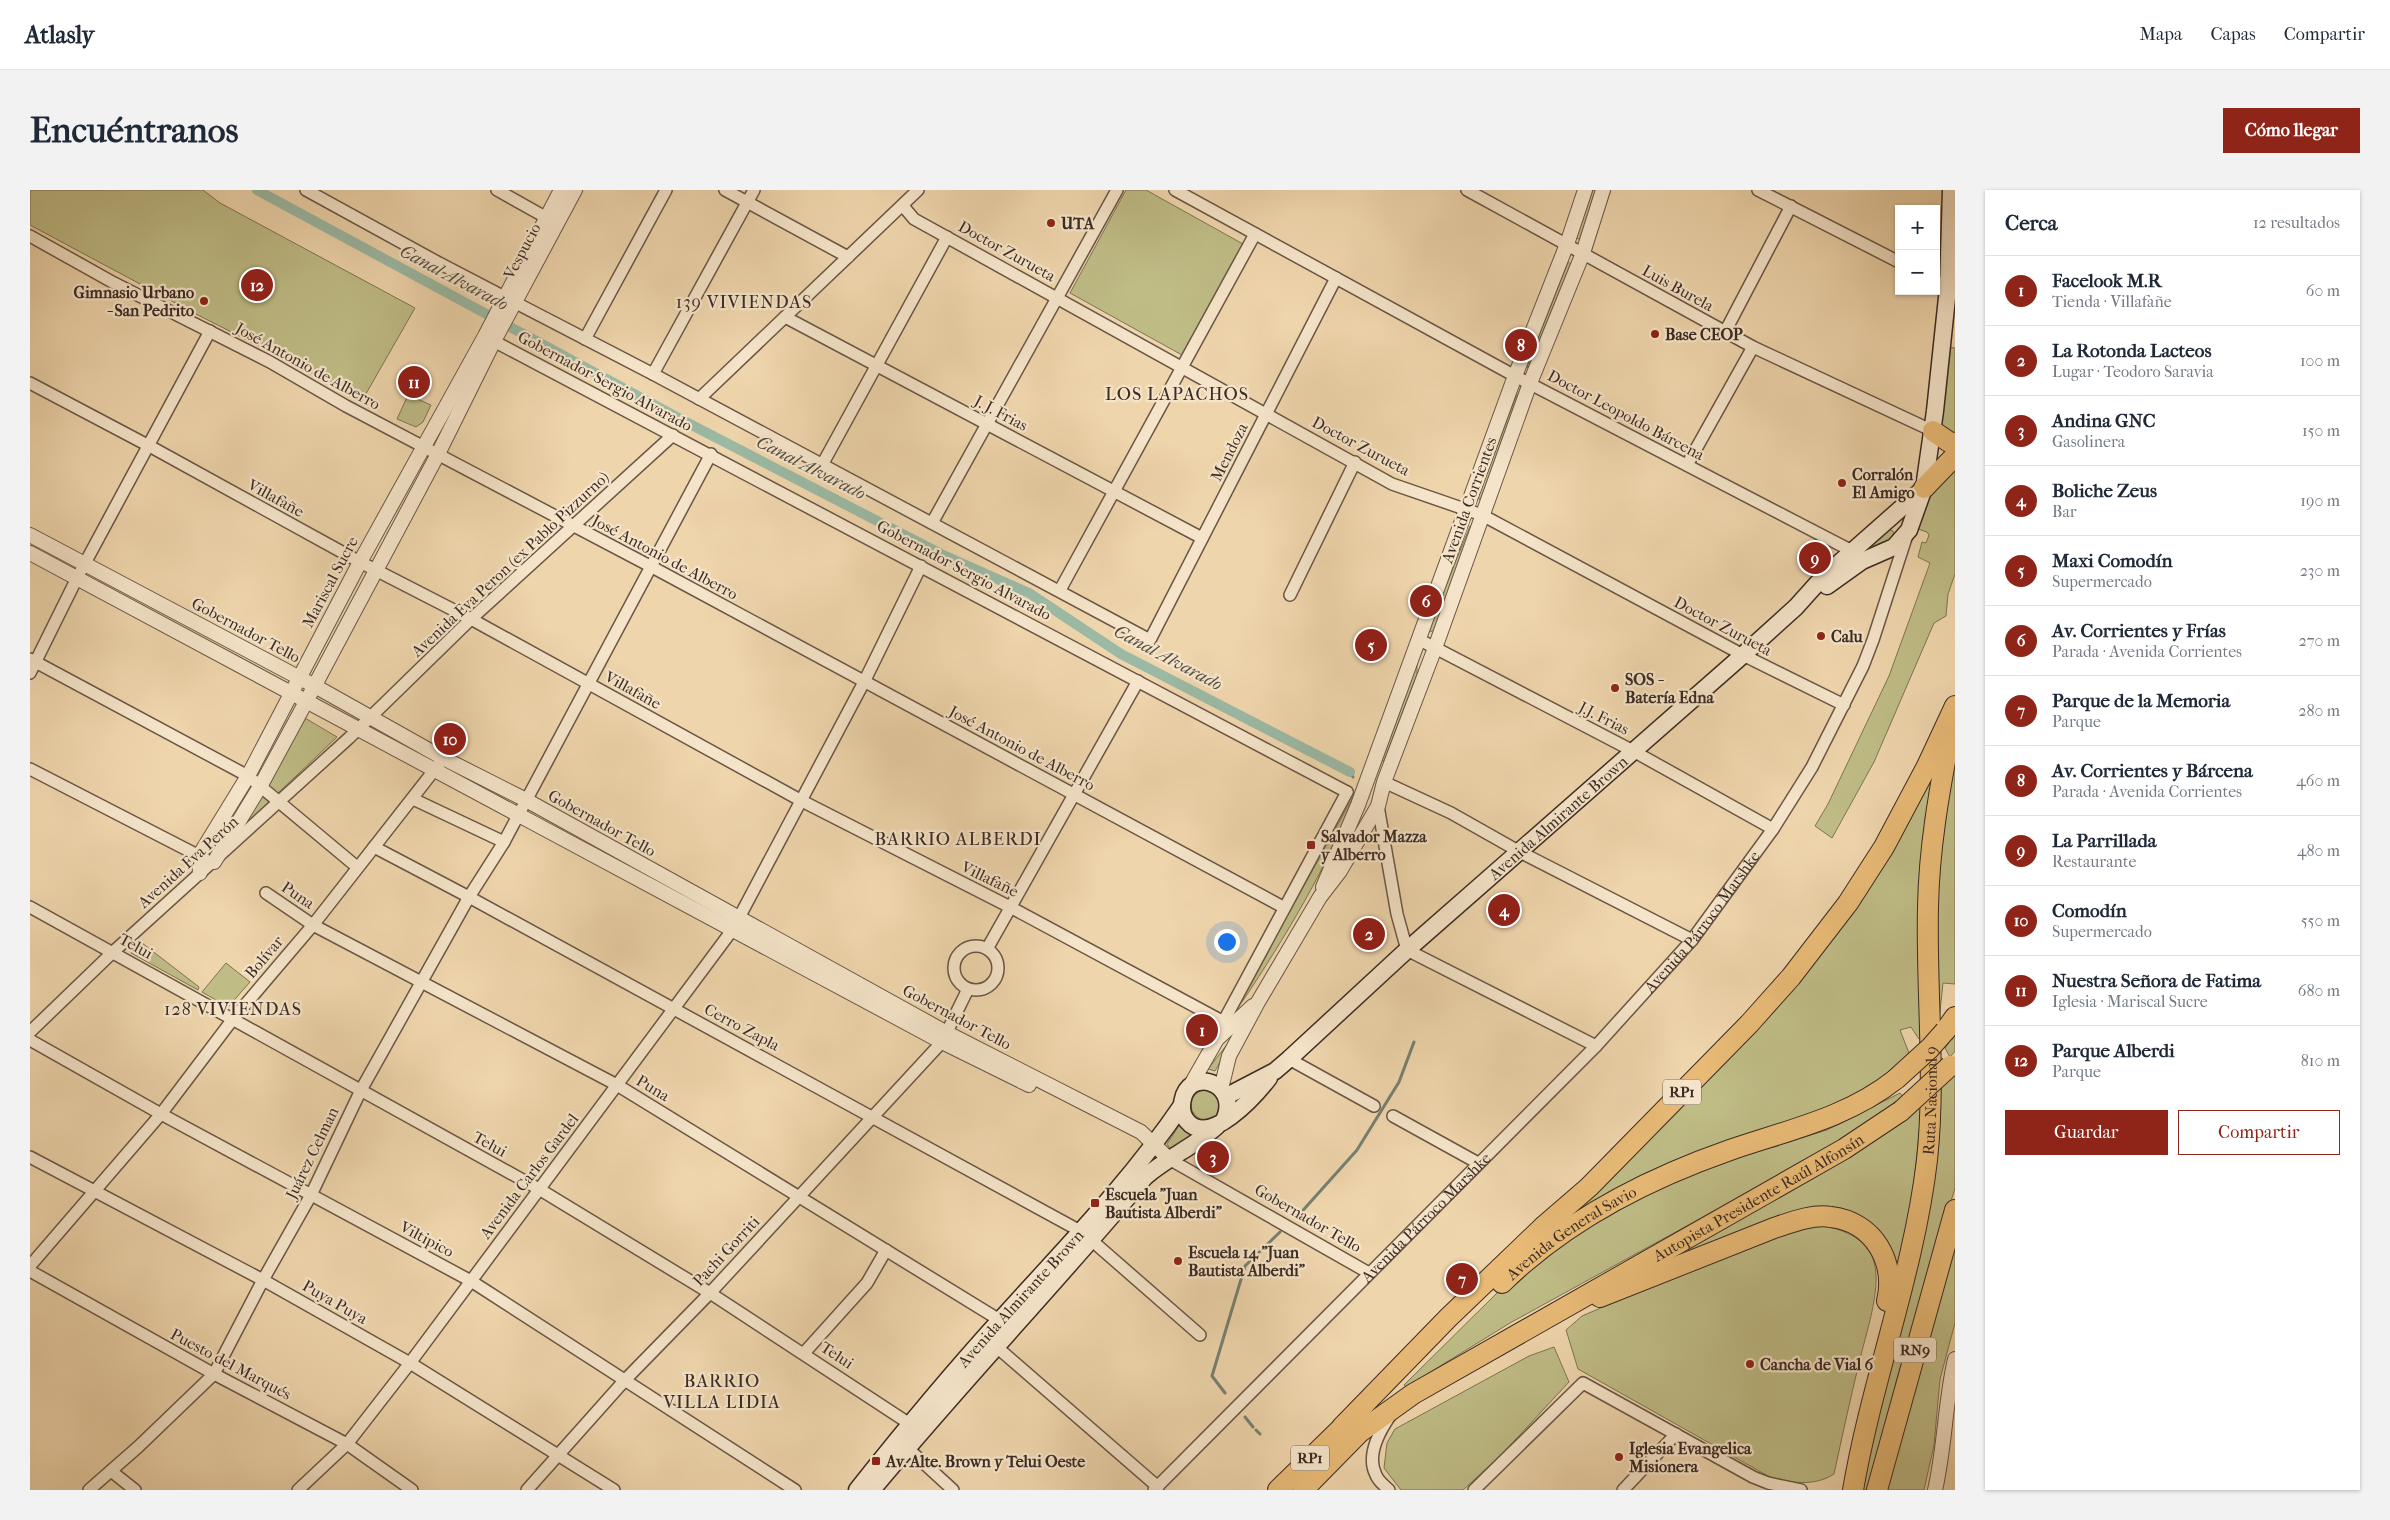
<!DOCTYPE html>
<html lang="es">
<meta charset="utf-8">
<style>
:root{--surface:#fff;--page:#f2f2f3;--text:#1f2937;--muted:#747a83;--line:#e0e1e3;--accent:#8f2418}
body{margin:0;font-family:"IM FELL French Canon",serif;background:var(--page);color:var(--text)}
.controls{position:absolute;right:15px;top:15px;display:grid;overflow:hidden;border-radius:0px;box-shadow:0 1px 4px #0004}
.controls button{width:45px;height:45px;display:grid;place-items:center;padding:0;border:0;border-bottom:1px solid var(--line);background:var(--surface);color:var(--text);font:25px sans-serif}
.you{position:absolute;left:1196px;top:751px;width:18px;height:18px;margin:-12px;border:4px solid #fff;border-radius:50%;background:#1a73e8;box-shadow:0 0 0 8px #1a73e833}
.badge{display:grid;place-items:center;width:32px;height:32px;border-radius:50%;background:var(--accent);color:#fff;font-size:16px;font-weight:700}
.pin{position:absolute;translate:-50% -50%;border:2px solid #fff;box-shadow:0 1px 5px #0006}
.list{margin:0;padding:0;list-style:none}
h2{display:flex;justify-content:space-between;align-items:center;height:65px;margin:0;padding:0 20px;font-size:21px}
h2 small{font-size:16px;font-weight:400;color:var(--muted)}
.list li{display:grid;grid-template-columns:32px 1fr auto;gap:15px;align-items:center;box-sizing:border-box;height:70px;padding:0 20px;border-top:1px solid var(--line)}
.list b{display:block;font-size:19px;white-space:nowrap}
.list p{margin:0;font-size:16px;white-space:nowrap;color:var(--muted)}
.list em{font-size:16px;font-style:normal;color:var(--muted)}
.actions{display:flex;gap:10px;padding:15px 20px}
.actions a{flex:1;padding:11px 0;border:1px solid var(--accent);border-radius:0px;text-align:center;font-size:18px;color:var(--accent)}
.actions .main{background:var(--accent);color:#fff}
.map{position:relative;flex:none;width:1925px;height:1300px;overflow:hidden;border-radius:0px}
header{display:flex;align-items:center;gap:30px;box-sizing:border-box;height:70px;padding:0 25px;background:var(--surface);border-bottom:1px solid var(--line)}
header strong{font-size:24px}
nav{display:flex;gap:28px;margin-inline-start:auto;font-size:18px}
.intro{display:flex;align-items:center;justify-content:space-between;box-sizing:border-box;height:120px;padding:0 30px}
h1{margin:0;font-size:35px}
.button{padding:12px 22px;border-radius:0px;background:var(--accent);color:#fff;font-size:18px;font-weight:700}
main{display:flex;gap:30px;padding:0 30px}
aside{flex:1;background:var(--surface);border-radius:0px;box-shadow:0 1px 4px #0004}
.map>svg:first-child{display:block}
.green{fill:#bfbc86;stroke:#7e7455}
.lines{fill:none;stroke-linecap:round;stroke-linejoin:round}
.stream{stroke:#758071;stroke-width:3}
.canal{stroke:#9bb9a4;stroke-width:10}
.minor-casing{stroke:#695646;stroke-width:14}
.tertiary-casing{stroke:#695646;stroke-width:16}
.secondary-casing{stroke:#3c2b24;stroke-width:19}
.motorway-casing{stroke:#3c2b24;stroke-width:22}
.minor{stroke:#f5e4c9;stroke-width:11}
.tertiary{stroke:#f5e4c9;stroke-width:14}
.secondary{stroke:#f5e4c9;stroke-width:16}
.motorway{stroke:#e8ba76;stroke-width:20}
.motorway-bridge-casing{stroke:#3c2b24;stroke-width:22;stroke-linecap:butt}
.motorway-bridge{stroke:#e8ba76;stroke-width:20}
.poi-dot{fill:#8f2418;stroke:#f5e4c9;stroke-width:2}
.labels{text-anchor:middle;dominant-baseline:central;stroke-width:4.5;stroke-linejoin:round;paint-order:stroke}
.shield{fill:#f5e4c9;stroke:#746256;stroke-width:1}
.shield-label{font-size:15px;font-weight:bold;fill:#3c2b24}
.poi-label{font-size:16px;font-weight:bold;fill:#3c2b24;stroke:#f5e4c9;text-anchor:start}
.street-label{font-size:16px;fill:#3c2b24;stroke:#f5e4c9}
.water-label{font-size:18px;font-style:italic;fill:#544e44;stroke:#f5e4c9}
.neighbourhood-label{font-size:18px;letter-spacing:1px;fill:#3c2b24;stroke:#f5e4c9}
</style>
<header>
<strong>Atlasly</strong>
<nav><a>Mapa</a><a>Capas</a><a>Compartir</a></nav>
</header>
<div class="intro"><h1>Encuéntranos</h1><a class="button">Cómo llegar</a></div>
<main>
<div class="map">
<svg width="1925" height="1300" viewBox="0 0 1925 1300">
<rect width="100%" height="100%" fill="#efd5ac"/>
<filter id="stains"><feTurbulence type="fractalNoise" baseFrequency=".004" numOctaves="4"/><feColorMatrix values="0 0 0 0 .2 0 0 0 0 .09 0 0 0 0 .02 0 0 0 .5 -.17"/></filter>
<radialGradient id="worn" r=".72"><stop offset=".6" stop-color="#630" stop-opacity="0"/><stop offset="1" stop-color="#630" stop-opacity=".3"/></radialGradient>
<g class="green">
<polygon points="0,0 173,0 190,13 385,118 333,209 166,124 0,35"/>
<polygon points="1096,0 1116,0 1213,54 1152,165 1040,103"/>
<polygon points="1561,0 1567,0 1551,48 1548,49 1546,47"/>
<polygon points="1538,72 1541,74 1498,178 1497,176"/>
<polygon points="1916,157 1925,158 1925,249 1918,246 1911,232"/>
<polygon points="1489,204 1452,310 1450,310 1448,307 1486,206"/>
<polygon points="378,205 401,215 393,232 386,237 367,229"/>
<polygon points="1925,280 1925,384 1918,404 1916,426 1904,433 1844,572 1802,648 1785,636 1798,614 1859,486 1900,373 1888,367 1892,352 1896,353 1899,345 1897,342 1885,338 1896,304"/>
<polygon points="1440,336 1442,336 1404,440 1400,442 1398,440"/>
<polygon points="1858,339 1863,341 1865,348 1831,364"/>
<polygon points="1388,466 1390,466 1387,474 1387,484 1354,571 1352,571 1352,567"/>
<polygon points="275,528 307,547 247,604 238,595"/>
<polygon points="1925,546 1925,794 1913,793 1909,831 1902,776 1906,672"/>
<path d="M1911,559L1893,845L1889,849L1881,837L1870,840L1879,863C1833,913 1769,927 1707,947C1677,957 1647,970 1618,982C1588,996 1561,1016 1531,1030L1728,833Z"/>
<polygon points="232,600 242,612 202,651"/>
<path d="M1323,607H1325C1296,679 1255,748 1212,812L1208,815Z"/>
<polygon points="112,753 169,797 168,800 101,763"/>
<polygon points="196,773 220,792 198,817 172,802"/>
<polygon points="1209,839 1185,881 1178,879"/>
<polygon points="1925,844 1925,861 1920,867 1915,858"/>
<polygon points="1925,885 1925,998 1868,1185 1838,1300 1828,1300 1906,902"/>
<circle cx="1176" cy="915" r="15"/>
<polygon points="1870,903 1875,909 1833,939 1480,1133 1376,1197 1374,1195 1470,1100 1504,1071 1593,1013 1697,971 1797,940"/>
<path d="M1891,916C1887,974 1881,1025 1867,1081L1808,1023L1586,1092L1780,990Z"/>
<polygon points="1150,934 1158,942 1168,945 1144,959 1140,959 1137,954"/>
<path d="M1787,1035C1810,1038 1837,1047 1844,1072C1852,1099 1835,1146 1829,1173C1820,1210 1812,1247 1804,1284C1784,1297 1760,1293 1738,1286L1548,1179L1536,1140L1552,1126L1717,1055Z"/>
<polygon points="1925,1043 1925,1133 1910,1189 1904,1255 1894,1300 1854,1300"/>
<polygon points="1437,1074 1448,1085 1428,1105 1417,1094"/>
<polygon points="1524,1157 1539,1192 1472,1264 1433,1300 1371,1300 1354,1278 1357,1253 1365,1239 1499,1166"/>
</g>
<g class="lines">
<g class="stream">
<polyline points="1320,582 1323,587"/>
<polyline points="1267,1027 1327,960 1369,892 1384,852"/>
<polyline points="1195,1203 1182,1186 1215,1076 1250,1042"/>
<polyline points="1215,1227 1223,1237"/>
<polyline points="1226,1240 1230,1244"/>
</g>
<polyline class="canal" points="227,0 654,231 911,364 999,403 1091,464 1320,582"/>
<g class="minor-casing">
<g id="minor">
<polyline points="276,0 409,73 623,184 1120,450 1306,88"/>
<polyline points="467,0 517,28"/>
<polyline points="695,0 818,67"/>
<polyline points="1145,0 1485,186 1822,361"/>
<polyline points="1437,0 1723,157 1903,241"/>
<polyline points="1728,0 1869,72"/>
<polyline points="873,16 884,29 1362,294 1452,325 1713,465 1814,515"/>
<polyline points="0,46 84,93 240,172 316,216 622,377 1253,717"/>
<polyline points="1906,92 1909,93"/>
<polyline points="755,127 1172,348"/>
<polyline points="1695,142 1761,16"/>
<polyline points="456,147 1317,602"/>
<polyline points="555,149 636,0"/>
<polyline points="623,184 724,0"/>
<polyline points="0,193 123,258 330,372 441,429 770,610 982,718 1192,831"/>
<polyline points="669,209 888,0"/>
<polyline points="792,275 917,47"/>
<polyline points="1657,275 1723,157"/>
<polyline points="902,333 1087,0"/>
<polyline points="1030,400 1225,44"/>
<polyline points="1260,405 1325,272"/>
<polyline points="1388,449 1605,562 1743,639"/>
<polyline points="0,469 218,586 327,677"/>
<polyline points="0,483 47,388 180,141"/>
<polyline points="0,579 175,669"/>
<polyline points="1354,592 1421,623 1490,662 1662,750"/>
<polyline points="383,609 474,652"/>
<polyline points="1348,616 1367,724 1377,760 1566,856"/>
<polyline points="344,657 439,707 1052,1042 1170,1145"/>
<polyline points="236,703 283,735 587,895 976,1134"/>
<polyline points="0,717 509,999 680,1103 886,1238"/>
<circle cx="946" cy="778" r="22"/>
<polyline points="957,759 1108,491"/>
<polyline points="1190,838 1317,602"/>
<polyline points="0,842 83,762 319,548 441,429 643,245"/>
<polyline points="0,850 131,924 441,1091 765,1300"/>
<polyline points="1259,869 1344,916"/>
<polyline points="1363,926 1448,973"/>
<polyline points="0,967 233,1090 380,1173 584,1300"/>
<polyline points="1139,969 1339,1083"/>
<polyline points="0,1076 131,924 203,829 283,735 409,574"/>
<polyline points="0,1081 184,1184 317,1254 382,1300"/>
<polyline points="961,1152 1128,1297"/>
<polyline points="774,1163 837,1093 856,1060"/>
<polyline points="873,1254 923,1300"/>
<polyline points="81,1281 105,1300"/>
<polyline points="59,1300 108,1257 184,1184 233,1090 281,1005 331,900 439,707 474,652 681,264"/>
<polyline points="268,1300 317,1254 380,1173 703,739 834,492 891,376"/>
<polyline points="497,1300 595,1190 680,1103 912,852 938,799"/>
<path id="s1" d="M1124,1300L1566,856L1662,750L1743,639L1782,577L1833,476L1843,450L1876,348"/>
<path d="M1359,1300C1354,1295 1348,1291 1346,1285C1336,1266 1349,1242 1360,1226"/>
<polyline points="1444,1300 1553,1193 1723,1287 1738,1293 1771,1300"/>
<polyline points="1593,1300 1646,1244"/>
</g>
</g>
<g class="tertiary-casing">
<g id="tertiary">
<polyline points="0,345 283,495 413,568 496,610 917,843 1111,942 1139,969"/>
<polyline points="0,363 912,852 999,895"/>
<polyline points="184,672 231,595 277,510 408,264 464,151 545,0"/>
<polyline points="170,683 169,666 218,586 330,372 455,146 531,0"/>
<polyline points="1293,697 1328,615 1485,186 1537,54 1555,0"/>
<polyline points="1159,898 1187,849 1223,816"/>
<polyline points="1191,899 1199,866 1228,812 1290,707 1310,681 1348,616 1354,592 1405,458 1500,193 1553,63 1573,0"/>
<path d="M1905,1300C1915,1257 1915,1212 1925,1169"/>
</g>
</g>
<g class="secondary-casing">
<g id="secondary">
<polyline points="1797,396 1832,371 1864,357 1879,340 1894,298 1905,221 1918,98 1921,0"/>
<path id="s2" d="M1197,906L1245,881L1259,869L1377,760L1713,465L1766,417L1792,388L1894,298"/>
<path d="M1193,932C1212,896 1165,877 1154,905C1151,914 1151,924 1157,931C1179,958 1225,906 1239,888"/>
<path id="s3" d="M827,1300C873,1242 921,1184 971,1129C1034,1059 1099,993 1152,915"/>
<path d="M842,1300C930,1194 1026,1093 1115,987C1138,967 1164,957 1187,936"/>
</g>
</g>
<g class="motorway-casing">
<g id="motorway">
<polyline points="1903,241 1919,252 1925,253"/>
<polyline points="1894,298 1925,266"/>
<polyline points="1915,841 1925,827"/>
<path id="s4" d="M1472,1093C1535,1031 1617,989 1700,960C1758,940 1817,928 1866,889"/>
<path d="M1570,1107L1744,1038C1762,1032 1782,1024 1801,1027C1844,1032 1866,1072 1857,1111"/>
<polyline points="1312,1237 1418,1128 1515,1035 1559,997 1719,834 1761,787 1818,713 1854,657 1897,576 1925,516"/>
<polyline points="1248,1300 1322,1228"/>
<path id="s5" d="M1273,1300L1330,1242L1383,1204L1814,959L1871,921"/>
<path id="s6" d="M1823,1300C1842,1189 1884,1082 1897,970C1906,887 1896,801 1898,717C1899,659 1909,602 1920,545"/>
<polyline points="1847,1300 1925,1020"/>
</g>
</g>
<use href="#minor" class="minor"/>
<use href="#tertiary" class="tertiary"/>
<use href="#secondary" class="secondary"/>
<use href="#motorway" class="motorway"/>
<g class="motorway-bridge-casing">
<g id="motorway-bridge">
<polyline points="1866,889 1900,858 1915,841"/>
<polyline points="1871,921 1920,876"/>
</g>
</g>
<use href="#motorway-bridge" class="motorway-bridge"/>
</g>
<g class="poi-dot">
<circle cx="1021" cy="33" r="5"/>
<circle cx="174" cy="111" r="5"/>
<circle cx="1625" cy="144" r="5"/>
<circle cx="1812" cy="293" r="5"/>
<circle cx="1791" cy="446" r="5"/>
<circle cx="1585" cy="498" r="5"/>
<rect x="1276" y="650" width="10" height="10" rx="2.5"/>
<rect x="1060" y="1008" width="10" height="10" rx="2.5"/>
<circle cx="1148" cy="1071" r="5"/>
<circle cx="1720" cy="1174" r="5"/>
<circle cx="1589" cy="1267" r="5"/>
<rect x="841" y="1266" width="10" height="10" rx="2.5"/>
</g>
<g class="labels">
<g class="shield">
<rect x="1633" y="889.5" width="38" height="25" rx="4"/>
<rect x="1864" y="1147.5" width="42" height="25" rx="4"/>
<rect x="1261" y="1255.5" width="38" height="25" rx="4"/>
</g>
<g class="shield-label">
<text x="1652" y="902">RP1</text>
<text x="1885" y="1160">RN9</text>
<text x="1280" y="1268">RP1</text>
</g>
<g class="poi-label">
<text x="1031" y="33">UTA</text>
<text x="164" y="102" text-anchor="end">Gimnasio Urbano<tspan x="164" dy="18">- San Pedrito</tspan></text>
<text x="1635" y="144">Base CEOP</text>
<text x="1822" y="284">Corralón<tspan x="1822" dy="18">El Amigo</tspan></text>
<text x="1801" y="446">Calu</text>
<text x="1595" y="489">SOS -<tspan x="1595" dy="18">Batería Edna</tspan></text>
<text x="1291" y="646">Salvador Mazza<tspan x="1291" dy="18">y Alberro</tspan></text>
<text x="1075" y="1004">Escuela "Juan<tspan x="1075" dy="18">Bautista Alberdi"</tspan></text>
<text x="1158" y="1062">Escuela 14 "Juan<tspan x="1158" dy="18">Bautista Alberdi"</tspan></text>
<text x="1730" y="1174">Cancha de Vial 6</text>
<text x="1599" y="1258">Iglesia Evangelica<tspan x="1599" dy="18">Misionera</tspan></text>
<text x="856" y="1271">Av. Alte. Brown y Telui Oeste</text>
</g>
<g class="street-label">
<text transform="translate(492 61) rotate(-62)">Vespucio</text>
<text transform="translate(977 61) rotate(29)">Doctor Zurueta</text>
<text transform="translate(1648 98) rotate(29)">Luis Burela</text>
<text transform="translate(278 176) rotate(29)">José Antonio de Alberro</text>
<text transform="translate(575 191) rotate(28)">Gobernador Sergio Alvarado</text>
<text transform="translate(971 223) rotate(28)">J. J. Frias</text>
<text transform="translate(1596 225) rotate(28)">Doctor Leopoldo Bárcena</text>
<text transform="translate(1331 256) rotate(28)">Doctor Zurueta</text>
<text transform="translate(1199 262) rotate(-63)">Mendoza</text>
<text transform="translate(246 308) rotate(29)">Villafañe</text>
<text transform="translate(1439 310) rotate(-70)">Avenida Corrientes</text>
<text transform="translate(635 367) rotate(28)">José Antonio de Alberro</text>
<text transform="translate(480 374) rotate(-43)">Avenida Eva Peron (ex Pablo Pizzurno)</text>
<text transform="translate(934 380) rotate(28)">Gobernador Sergio Alvarado</text>
<text transform="translate(300 392) rotate(-62)">Mariscal Sucre</text>
<text transform="translate(1693 436) rotate(28)">Doctor Zurueta</text>
<text transform="translate(216 440) rotate(28)">Gobernador Tello</text>
<text transform="translate(603 500) rotate(29)">Villafañe</text>
<text transform="translate(1574 528) rotate(27)">J.J. Frias</text>
<text transform="translate(992 558) rotate(28)">José Antonio de Alberro</text>
<text stroke="none"><textPath href="#s2" startOffset="434">Avenida Almirante Brown</textPath></text>
<text transform="translate(572 633) rotate(29)">Gobernador Tello</text>
<text transform="translate(158 672) rotate(-42)">Avenida Eva Perón</text>
<text transform="translate(960 689) rotate(26)">Villafañe</text>
<text transform="translate(268 705) rotate(34)">Puna</text>
<text stroke="none"><textPath href="#s1" startOffset="790">Avenida Párroco Marshke</textPath></text>
<text transform="translate(106 756) rotate(29)">Telui</text>
<text transform="translate(234 767) rotate(-50)">Bolívar</text>
<text transform="translate(927 827) rotate(28)">Gobernador Tello</text>
<text transform="translate(712 837) rotate(28)">Cerro Zapla</text>
<text transform="translate(623 898) rotate(31)">Puna</text>
<text stroke="none"><textPath href="#s6" startOffset="398">Ruta Nacional 9</textPath></text>
<text transform="translate(460 954) rotate(29)">Telui</text>
<text transform="translate(282 963) rotate(-64)">Juárez Celman</text>
<text transform="translate(499 986) rotate(-53)">Avenida Carlos Gardel</text>
<text stroke="none"><textPath href="#s5" startOffset="544">Autopista Presidente Raúl Alfonsín</textPath></text>
<text stroke="none"><textPath href="#s1" startOffset="385">Avenida Párroco Marshke</textPath></text>
<text transform="translate(1278 1028) rotate(30)">Gobernador Tello</text>
<text stroke="none"><textPath href="#s4" startOffset="86">Avenida General Savio</textPath></text>
<text transform="translate(397 1049) rotate(28)">Viltipico</text>
<text transform="translate(696 1061) rotate(-47)">Pachi Gorriti</text>
<text stroke="none"><textPath href="#s3" startOffset="252">Avenida Almirante Brown</textPath></text>
<text transform="translate(305 1112) rotate(30)">Puya Puya</text>
<text transform="translate(807 1165) rotate(33)">Telui</text>
<text transform="translate(201 1174) rotate(28)">Puesto del Marqués</text>
</g>
<g class="water-label">
<text transform="translate(424 88) rotate(28)">Canal Alvarado</text>
<text transform="translate(781 278) rotate(27)">Canal Alvarado</text>
<text transform="translate(1138 468) rotate(28)">Canal Alvarado</text>
</g>
<g class="neighbourhood-label">
<text x="714" y="112">139 VIVIENDAS</text>
<text x="1147" y="204">LOS LAPACHOS</text>
<text x="928" y="649">BARRIO ALBERDI</text>
<text x="203" y="819">128 VIVIENDAS</text>
<text x="692" y="1191">BARRIO<tspan x="692" dy="21">VILLA LIDIA</tspan></text>
</g>
</g>
<rect width="100%" height="100%" filter="url(#stains)"/>
<rect width="100%" height="100%" fill="url(#worn)"/>
</svg>
<div class="controls">
<button>+</button>
<button>−</button>
</div>
<div class="you"></div>
<div class="pin badge" style="left:1172px;top:840px">1</div>
<div class="pin badge" style="left:1339px;top:744px">2</div>
<div class="pin badge" style="left:1183px;top:967px">3</div>
<div class="pin badge" style="left:1474px;top:720px">4</div>
<div class="pin badge" style="left:1341px;top:455px">5</div>
<div class="pin badge" style="left:1396px;top:411px">6</div>
<div class="pin badge" style="left:1432px;top:1089px">7</div>
<div class="pin badge" style="left:1491px;top:155px">8</div>
<div class="pin badge" style="left:1785px;top:368px">9</div>
<div class="pin badge" style="left:420px;top:549px">10</div>
<div class="pin badge" style="left:384px;top:192px">11</div>
<div class="pin badge" style="left:227px;top:95px">12</div>
</div>
<aside>
<h2>Cerca<small>12 resultados</small></h2>
<ul class="list">
<li><span class="badge">1</span><div><b>Facelook M.R</b><p>Tienda · Villafañe</p></div><em>60 m</em></li>
<li><span class="badge">2</span><div><b>La Rotonda Lacteos</b><p>Lugar · Teodoro Saravia</p></div><em>100 m</em></li>
<li><span class="badge">3</span><div><b>Andina GNC</b><p>Gasolinera</p></div><em>150 m</em></li>
<li><span class="badge">4</span><div><b>Boliche Zeus</b><p>Bar</p></div><em>190 m</em></li>
<li><span class="badge">5</span><div><b>Maxi Comodín</b><p>Supermercado</p></div><em>230 m</em></li>
<li><span class="badge">6</span><div><b>Av. Corrientes y Frías</b><p>Parada · Avenida Corrientes</p></div><em>270 m</em></li>
<li><span class="badge">7</span><div><b>Parque de la Memoria</b><p>Parque</p></div><em>280 m</em></li>
<li><span class="badge">8</span><div><b>Av. Corrientes y Bárcena</b><p>Parada · Avenida Corrientes</p></div><em>460 m</em></li>
<li><span class="badge">9</span><div><b>La Parrillada</b><p>Restaurante</p></div><em>480 m</em></li>
<li><span class="badge">10</span><div><b>Comodín</b><p>Supermercado</p></div><em>550 m</em></li>
<li><span class="badge">11</span><div><b>Nuestra Señora de Fatima</b><p>Iglesia · Mariscal Sucre</p></div><em>680 m</em></li>
<li><span class="badge">12</span><div><b>Parque Alberdi</b><p>Parque</p></div><em>810 m</em></li>
</ul>
<div class="actions"><a class="main">Guardar</a><a>Compartir</a></div>
</aside>
</main>
